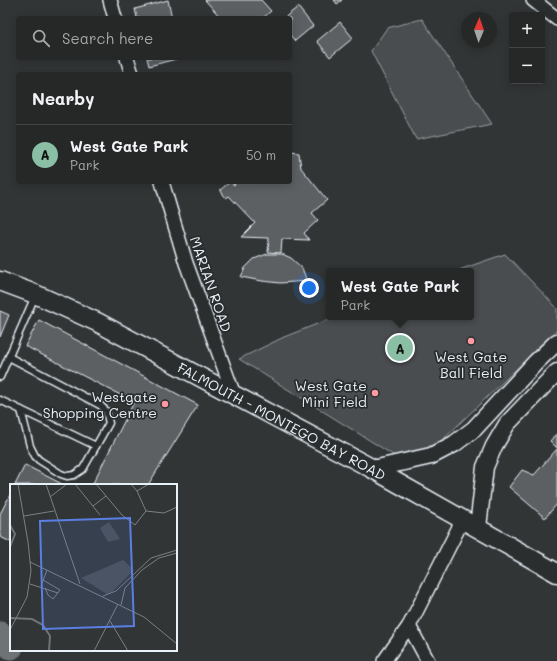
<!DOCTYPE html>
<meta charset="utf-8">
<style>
:root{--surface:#262828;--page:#2e3030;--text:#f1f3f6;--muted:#a4a6a8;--line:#424445;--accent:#8abfa5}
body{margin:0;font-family:Mali,sans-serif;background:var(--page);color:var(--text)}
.controls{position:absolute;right:12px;top:12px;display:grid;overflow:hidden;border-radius:4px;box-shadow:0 2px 10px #0003}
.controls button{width:36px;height:36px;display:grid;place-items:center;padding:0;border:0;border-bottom:1px solid var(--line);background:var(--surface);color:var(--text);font:20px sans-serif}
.compass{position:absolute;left:461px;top:12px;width:36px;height:36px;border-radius:50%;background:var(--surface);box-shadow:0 2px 10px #0003;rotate:2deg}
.you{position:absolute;left:309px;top:288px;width:14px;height:14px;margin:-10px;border:3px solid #fff;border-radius:50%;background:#1a73e8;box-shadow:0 0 0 6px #1a73e833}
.badge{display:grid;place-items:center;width:26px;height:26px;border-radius:50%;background:var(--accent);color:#111;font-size:13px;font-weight:700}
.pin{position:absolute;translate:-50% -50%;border:2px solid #fff;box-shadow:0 1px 4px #0006}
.popup{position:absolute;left:326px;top:268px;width:148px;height:52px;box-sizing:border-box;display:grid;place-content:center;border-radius:4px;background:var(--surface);filter:drop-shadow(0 1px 3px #0005);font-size:13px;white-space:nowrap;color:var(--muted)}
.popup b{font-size:15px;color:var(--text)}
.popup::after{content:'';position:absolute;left:50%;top:100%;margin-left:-8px;border:8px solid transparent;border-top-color:var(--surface)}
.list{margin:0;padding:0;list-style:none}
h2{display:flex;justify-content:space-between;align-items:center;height:52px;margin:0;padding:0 16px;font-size:17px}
h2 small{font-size:13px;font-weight:400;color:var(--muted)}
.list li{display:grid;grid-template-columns:26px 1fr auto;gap:12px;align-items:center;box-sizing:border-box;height:60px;padding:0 16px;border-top:1px solid var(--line)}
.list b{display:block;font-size:15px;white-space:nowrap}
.list p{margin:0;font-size:13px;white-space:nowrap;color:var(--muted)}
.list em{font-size:13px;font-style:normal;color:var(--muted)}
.icon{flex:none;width:22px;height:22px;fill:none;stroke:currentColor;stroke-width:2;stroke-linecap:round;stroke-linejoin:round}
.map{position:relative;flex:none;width:557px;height:661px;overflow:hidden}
.search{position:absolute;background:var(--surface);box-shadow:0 2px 10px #0003;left:16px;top:16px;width:276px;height:44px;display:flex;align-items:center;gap:10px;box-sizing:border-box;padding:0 14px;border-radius:4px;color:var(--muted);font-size:15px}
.panel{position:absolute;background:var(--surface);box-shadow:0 2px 10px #0003;left:16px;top:72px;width:276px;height:112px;border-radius:4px}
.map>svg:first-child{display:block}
.green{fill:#494d4f;stroke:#989fa4}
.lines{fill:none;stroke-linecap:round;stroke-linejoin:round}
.river{stroke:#6e7376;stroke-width:25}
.building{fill:#5c6063;stroke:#e8f1f8}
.service-casing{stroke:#e8f1f8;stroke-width:9}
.minor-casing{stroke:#e8f1f8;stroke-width:16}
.tertiary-casing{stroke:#e8f1f8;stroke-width:19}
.secondary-casing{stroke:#e8f1f8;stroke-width:21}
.service{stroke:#2a2d2e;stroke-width:6}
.minor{stroke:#2a2d2e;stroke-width:13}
.tertiary{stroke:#2a2d2e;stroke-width:16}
.secondary{stroke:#2a2d2e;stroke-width:18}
.poi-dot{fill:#ff9aa2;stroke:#2a2d2e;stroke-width:1.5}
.labels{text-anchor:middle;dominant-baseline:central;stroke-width:3.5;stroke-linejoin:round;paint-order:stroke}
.street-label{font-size:14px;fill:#e8f1f8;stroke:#2a2d2e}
.poi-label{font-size:14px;fill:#e8f1f8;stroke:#2a2d2e;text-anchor:end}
.inset-river{fill:none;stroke:#6e7376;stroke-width:2}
.inset-road{fill:none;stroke:#7b8084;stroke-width:1}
.view{fill:#5a7fe2;fill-opacity:0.15;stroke:#5a7fe2;stroke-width:2}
.inset-edge{fill:none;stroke:#e8f1f8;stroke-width:2}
</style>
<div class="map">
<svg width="557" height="661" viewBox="0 0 557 661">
<rect width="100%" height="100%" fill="#323536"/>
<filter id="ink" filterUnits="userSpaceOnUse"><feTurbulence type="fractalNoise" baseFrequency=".025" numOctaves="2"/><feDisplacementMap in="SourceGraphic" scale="8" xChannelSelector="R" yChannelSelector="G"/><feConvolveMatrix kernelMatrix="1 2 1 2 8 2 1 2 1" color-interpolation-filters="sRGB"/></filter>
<g filter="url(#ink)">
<g class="green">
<polygon points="422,19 492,124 416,139 371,51 387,28"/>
<polygon points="505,254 557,308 557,330 431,451 398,458 239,359 284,337 335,317 471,317 471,271 456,271"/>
</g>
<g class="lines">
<polyline class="river" points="0,634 11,647"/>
</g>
<g class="building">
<polygon points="168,0 172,18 137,18 135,9"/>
<polygon points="205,0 261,0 271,11 263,18 221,18"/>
<polygon points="334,0 342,0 337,4"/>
<polygon points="298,7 313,26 295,41 290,35 290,18 284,18"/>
<polygon points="340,22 353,38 330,57 317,41"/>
<polygon points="147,58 180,58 149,66"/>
<polygon points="290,152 299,153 301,168 327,200 312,213 318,220 304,233 309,240 282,239 281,253 268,252 269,238 241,237 255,223 229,196 226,198 220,190 230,182 234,185 237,182 290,182"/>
<polygon points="267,254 282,254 291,258 302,268 307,281 280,283 262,281 241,277 245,268 254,259"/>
<polygon points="0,311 9,315 0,337"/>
<polygon points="39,320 198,405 148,485 92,485 134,402 25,346"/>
<polygon points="557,433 557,448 550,441"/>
<polygon points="557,449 557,504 545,518 509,487 522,470 534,475"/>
<polygon points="25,465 64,485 15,485"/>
<polygon points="11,493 11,542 0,537 0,514"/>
</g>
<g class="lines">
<g class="service-casing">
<g id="service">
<polyline points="9,357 100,405 106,411 109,423 83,469 74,475 67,476 61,474 39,460 35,456 30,446 21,410"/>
<polyline points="0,377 35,296"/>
<polyline points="0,400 96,446"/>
</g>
</g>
<g class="minor-casing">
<g id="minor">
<polyline points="110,0 115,18"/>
<polyline points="533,0 557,19"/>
<polyline points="127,58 132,74"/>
<polyline points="162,182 186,263 234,395"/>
<polyline points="409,626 428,661"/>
<polyline points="384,661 409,626 463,519"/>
</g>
</g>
<g class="tertiary-casing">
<g id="tertiary">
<polyline points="373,469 431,456 454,444 474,429 536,362 557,342"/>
<polyline points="478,527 485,467 494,446 507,424 557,372"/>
</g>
</g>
<g class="secondary-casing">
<g id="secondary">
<path id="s1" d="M0,281L35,294L97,322L373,469L557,573"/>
</g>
</g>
<use href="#service" class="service"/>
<use href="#minor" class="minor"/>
<use href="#tertiary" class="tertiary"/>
<use href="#secondary" class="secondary"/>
</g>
</g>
<g class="poi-dot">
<circle cx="471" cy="341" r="4"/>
<circle cx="375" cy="393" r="4"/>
<circle cx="165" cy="404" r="4"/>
</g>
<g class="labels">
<g class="street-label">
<text transform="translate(211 284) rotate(71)">MARIAN ROAD</text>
<text stroke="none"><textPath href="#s1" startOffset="315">FALMOUTH - MONTEGO BAY ROAD</textPath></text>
</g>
<g class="poi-label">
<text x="471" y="356" text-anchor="middle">West Gate<tspan x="471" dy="16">Ball Field</tspan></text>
<text x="367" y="385">West Gate<tspan x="367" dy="16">Mini Field</tspan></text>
<text x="157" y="396">Westgate<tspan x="157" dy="16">Shopping Centre</tspan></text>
</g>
</g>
<g transform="translate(10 484)">
<rect width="167" height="167" fill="#323536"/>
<path d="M99,38L110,55L98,58L90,44ZM113,76L124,86L102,108L97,110L71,94Z" fill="#494d4f"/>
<path class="inset-river" d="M0,41L5,50L0,63M0,134L22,135L33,141L40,152L39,167"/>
<path class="inset-road" d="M36,0L70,100M65,0L90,31M86,0L112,31L125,41L136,27M121,0L127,7L136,27L154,29L167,23M127,7L139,0M40,13L57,0M83,22L96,12M14,32L44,27M20,78L134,133L167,160M33,96L50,106L43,115L38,111L35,104M20,100L48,109M31,102L37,86M93,112L106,107L141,74L167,66M111,121L115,104L132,86L149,74L167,69M100,137L118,167M0,146L17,113L21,87L18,58L8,0M84,167L108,120"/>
<path class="view" d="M120,34L124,142L33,145L30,37Z"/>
<rect width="167" height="167" class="inset-edge"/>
</g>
</svg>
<div class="controls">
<button>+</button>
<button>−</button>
</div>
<svg class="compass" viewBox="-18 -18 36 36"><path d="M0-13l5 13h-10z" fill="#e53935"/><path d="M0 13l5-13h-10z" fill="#a4a6a8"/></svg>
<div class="you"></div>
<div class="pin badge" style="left:400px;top:348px">A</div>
<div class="popup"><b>West Gate Park</b>Park</div>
<div class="search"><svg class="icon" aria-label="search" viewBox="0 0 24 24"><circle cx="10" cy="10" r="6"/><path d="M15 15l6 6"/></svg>Search here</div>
<section class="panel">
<h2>Nearby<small></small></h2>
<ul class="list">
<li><span class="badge">A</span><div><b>West Gate Park</b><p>Park</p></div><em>50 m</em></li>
</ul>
</section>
</div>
